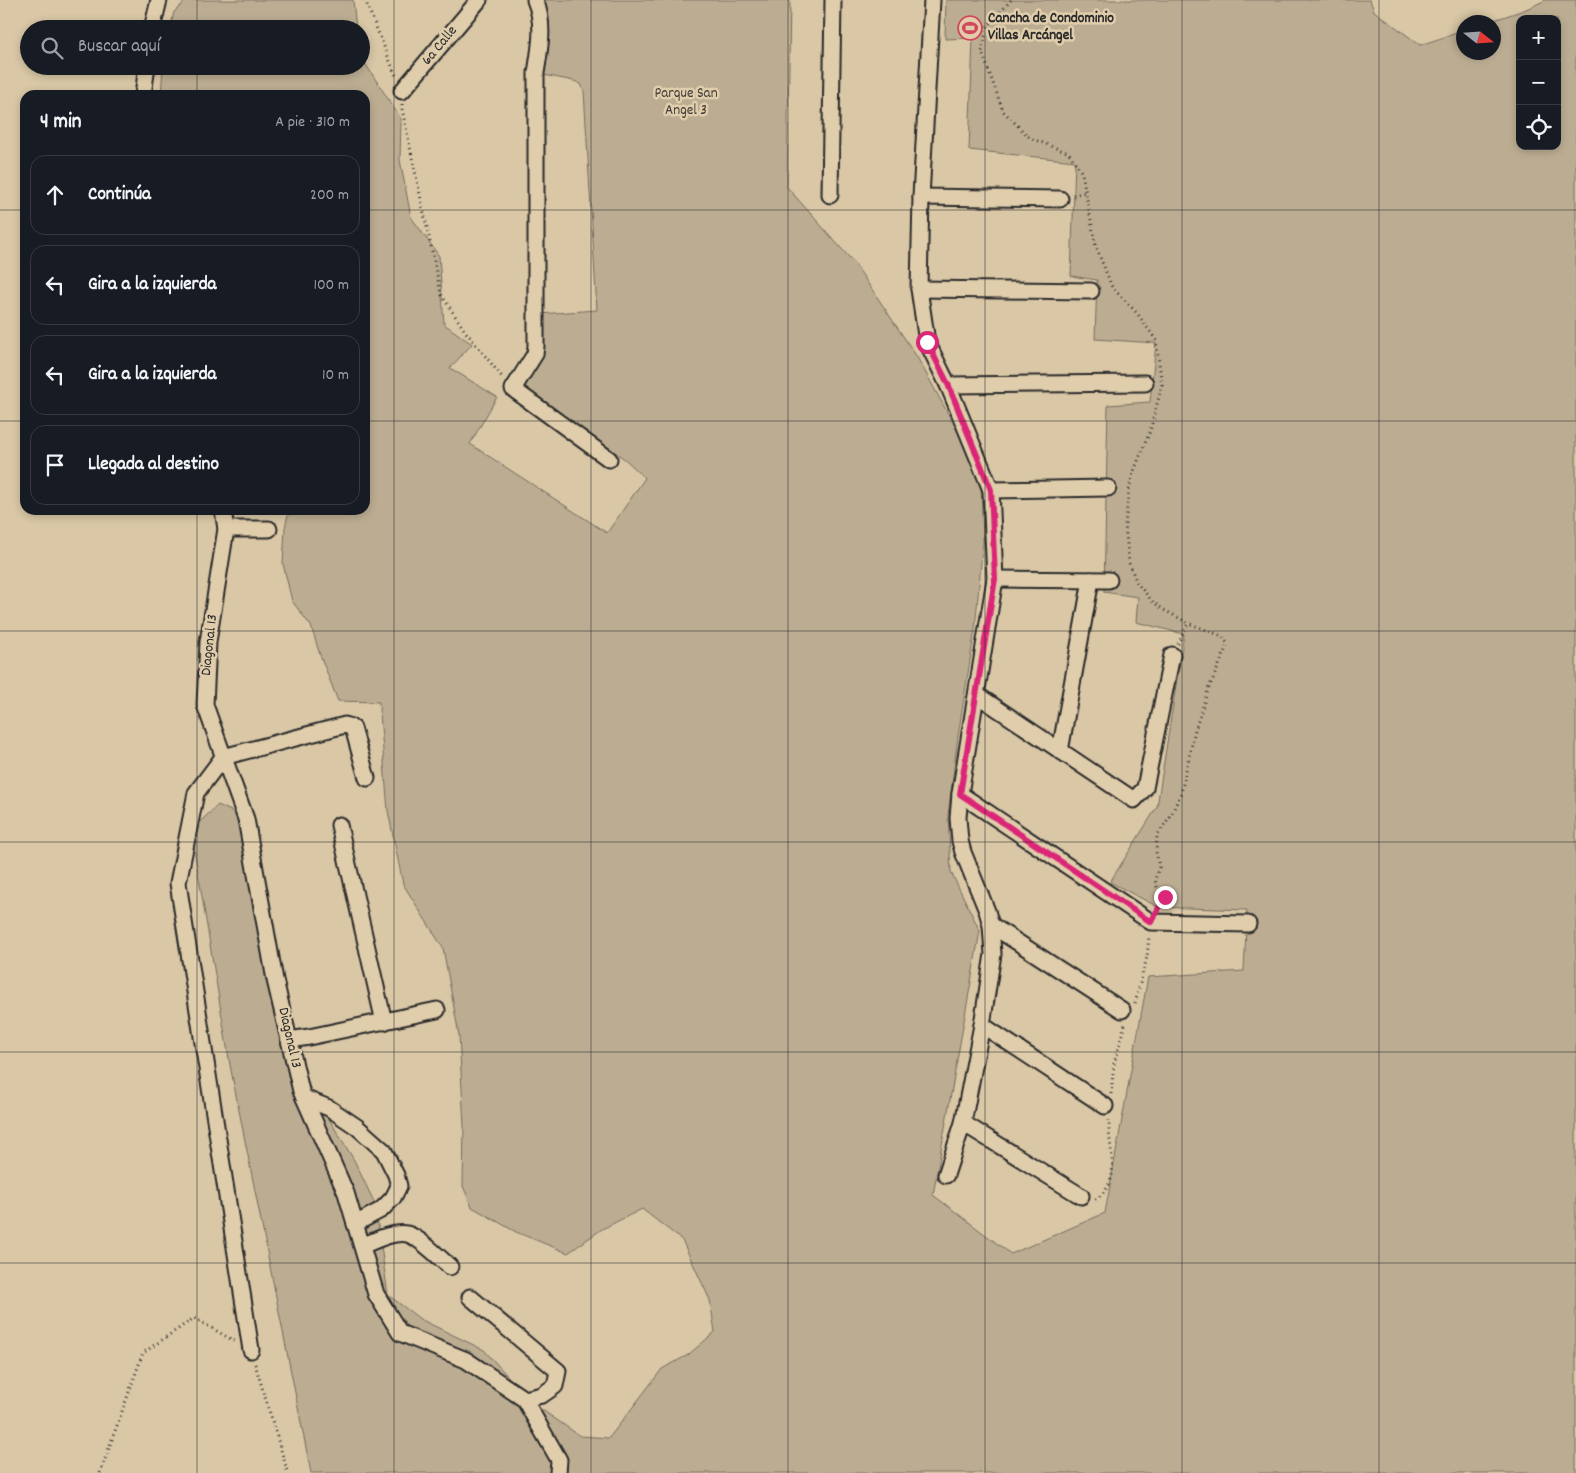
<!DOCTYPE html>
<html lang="es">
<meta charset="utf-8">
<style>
:root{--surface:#171b24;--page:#20242c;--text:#f1f3f6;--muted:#9ea1a6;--line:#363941}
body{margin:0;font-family:Dekko,sans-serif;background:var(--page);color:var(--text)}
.controls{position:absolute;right:15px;top:15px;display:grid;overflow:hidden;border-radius:10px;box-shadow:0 2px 8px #0003}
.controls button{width:45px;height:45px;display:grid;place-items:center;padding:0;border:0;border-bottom:1px solid var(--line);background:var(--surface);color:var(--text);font:25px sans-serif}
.compass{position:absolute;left:1456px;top:15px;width:45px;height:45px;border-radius:50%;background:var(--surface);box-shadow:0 2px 8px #0003;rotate:107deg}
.stop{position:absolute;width:15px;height:15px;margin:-11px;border:4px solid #db2777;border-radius:50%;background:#fff}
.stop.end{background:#db2777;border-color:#fff;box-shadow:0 1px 5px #0008}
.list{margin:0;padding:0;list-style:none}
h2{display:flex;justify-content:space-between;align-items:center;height:65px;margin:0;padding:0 20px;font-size:21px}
h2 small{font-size:16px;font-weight:400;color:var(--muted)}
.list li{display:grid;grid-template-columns:32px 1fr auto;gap:15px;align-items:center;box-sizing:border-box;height:80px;margin:0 10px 10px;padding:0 10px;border:1px solid var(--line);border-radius:15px}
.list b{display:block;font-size:19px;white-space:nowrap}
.list em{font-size:16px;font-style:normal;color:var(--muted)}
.icon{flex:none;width:28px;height:28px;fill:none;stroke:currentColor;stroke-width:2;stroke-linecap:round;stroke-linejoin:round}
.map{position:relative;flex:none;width:1576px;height:1473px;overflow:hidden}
.search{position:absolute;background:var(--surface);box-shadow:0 2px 8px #0003;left:20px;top:20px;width:350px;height:55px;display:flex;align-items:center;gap:12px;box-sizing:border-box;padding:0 18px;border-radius:28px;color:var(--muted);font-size:19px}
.panel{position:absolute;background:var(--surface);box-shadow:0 2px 8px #0003;left:20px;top:90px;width:350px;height:425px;border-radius:15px}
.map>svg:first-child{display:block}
.green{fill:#bcad92;stroke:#746c5e;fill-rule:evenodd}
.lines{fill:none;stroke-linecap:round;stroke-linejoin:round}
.minor-casing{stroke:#2b2b2b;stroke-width:19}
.path{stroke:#2b2b2b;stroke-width:3;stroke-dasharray:1 4;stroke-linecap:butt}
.minor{stroke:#e0cdab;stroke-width:15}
.route{stroke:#db2777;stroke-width:6}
.grid{fill:none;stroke:#2b2b2b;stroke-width:1;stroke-opacity:0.55}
.labels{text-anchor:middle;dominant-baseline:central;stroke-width:5;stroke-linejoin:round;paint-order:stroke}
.poi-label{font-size:15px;font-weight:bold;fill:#2b2b2b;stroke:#e0cdab;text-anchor:start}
.street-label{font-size:15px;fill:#2b2b2b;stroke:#e0cdab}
.park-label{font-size:15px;fill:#413e3a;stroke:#e0cdab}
</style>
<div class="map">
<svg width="1576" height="1473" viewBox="0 0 1576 1473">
<rect width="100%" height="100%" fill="#d9c7a6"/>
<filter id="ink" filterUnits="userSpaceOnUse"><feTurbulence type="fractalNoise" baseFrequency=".02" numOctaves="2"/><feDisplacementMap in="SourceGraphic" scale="10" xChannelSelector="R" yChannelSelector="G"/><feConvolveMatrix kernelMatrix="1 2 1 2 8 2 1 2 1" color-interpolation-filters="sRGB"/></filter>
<g filter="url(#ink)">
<g class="green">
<polygon points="187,0 353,0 356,29 170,29 174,12"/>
<path d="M543,0H790L787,187L855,264L917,357L963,441L981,488L983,541L975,629L958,736L948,815L951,872L980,931L933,1195L1011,1254L1105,1213L1148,977L1244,971L1247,910L1158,907L1110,882L1157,807L1184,634L1136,622L1138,597L1104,592L1108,405L1150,402L1156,343L1095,339L1097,280L1071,276L1075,161L969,150L973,38L945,39L946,0H1370L1374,11L1420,45L1463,31L1464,52H1494V22H1488L1524,10L1546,0H1576V1473H311L230,1065L191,830L218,805L244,817L289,1031L309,1086L354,1160L375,1204L388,1295L420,1319L484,1350L532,1403L580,1436L609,1438L662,1369L688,1355L715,1332L710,1300L682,1240L642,1209L602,1229L568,1253L516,1232L472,1207L463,1186L464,1126L459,1035L443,948L403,884L388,811L379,702L338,701L320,655L311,626L292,601L283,564L285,528L289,510H365V95H161L163,66H361V57L401,119L400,160L411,217L439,256L444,324L472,344L450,368L497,397L470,444L607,533L645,478L626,460L521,386L540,314L597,310L584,91L581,84L574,81L544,75L549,32ZM1520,19H1557V146H1520Z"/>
</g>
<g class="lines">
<g class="minor-casing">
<g id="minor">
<path d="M535,0C545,24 540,48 536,73V346L535,354L513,389L609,459"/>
<polyline points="932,0 921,197 919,289 927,342 948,385 991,490 995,579 960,794 958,818 960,841 963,852 987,911 991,925 993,954 982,1025 963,1123 946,1175"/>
<polyline points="152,29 159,0"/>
<polyline points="402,91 479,0"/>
<polyline points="143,95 147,66"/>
<polyline points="830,195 833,0"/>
<polyline points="921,197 1060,199"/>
<polyline points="919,289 1091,291"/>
<polyline points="948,385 1145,383"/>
<polyline points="991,490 1108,488"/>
<polyline points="223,510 226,529 208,642 205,705 246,819 275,980 301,1091 346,1193 376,1294 400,1333 466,1360 524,1399 559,1460 558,1473"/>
<polyline points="226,529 269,529"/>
<polyline points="995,579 1109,580"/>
<polyline points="977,695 1134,800 1145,788 1172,655"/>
<polyline points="1060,751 1091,580"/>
<polyline points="960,794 1151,922 1248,924"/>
<polyline points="339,825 384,1022"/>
<polyline points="991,925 1122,1010"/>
<polyline points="982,1025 1105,1106"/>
<polyline points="289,1040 309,1037 437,1010"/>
<polyline points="304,1098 329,1108 357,1127 384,1151 396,1175 399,1186 393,1198 381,1210 355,1224"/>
<polyline points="963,1123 1081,1196"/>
<path d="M362,1246C374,1241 393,1231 407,1234C419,1237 440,1258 450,1267"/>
<polyline points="470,1297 558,1371 555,1386 542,1395 524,1399"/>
<polyline points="251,1350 178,883 196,793 223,757 345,725 353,728 367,778"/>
</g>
</g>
<g class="path">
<polyline points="365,0 396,76"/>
<polyline points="1011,0 987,27 982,52 1003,111 1030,138 1069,153 1082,173 1096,247 1112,287 1137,313 1156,340 1162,385 1150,431 1132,476 1129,490 1125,525 1129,563 1137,583 1153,602 1164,610 1188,623 1222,636 1227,643 1224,654 1208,690 1195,730 1181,793 1172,813 1157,836 1156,852 1159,867 1155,880 1158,890 1165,897 1159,909"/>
<polyline points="402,104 402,109 441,294 465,331 503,378"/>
<polyline points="1073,195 1086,192"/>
<polyline points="1178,644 1188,623"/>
<polyline points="1135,1003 1147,957 1149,936"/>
<polyline points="1111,1094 1114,1064 1125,1024"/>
<path d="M1095,1199C1103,1196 1111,1183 1112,1175C1114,1157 1108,1138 1109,1120"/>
<polyline points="255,1364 288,1473"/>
<polyline points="100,1473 143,1353 194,1318 236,1342"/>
</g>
<use href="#minor" class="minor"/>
</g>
</g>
<g class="lines" filter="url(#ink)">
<polyline class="route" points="927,342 948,384 991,490 995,579 960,794 1151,922 1165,897"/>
</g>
<path class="grid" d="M197,0V29M394,0V1473M591,0V1473M788,0V1473M985,0V1473M1182,0V1473M1379,0V1473M197,66V95M0,210H25M365,210H1576M0,421H25M365,421H1576M197,510V1473M0,631H1576M0,842H1576M0,1052H1576M0,1263H1576"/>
<defs>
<g id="stadium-ring" transform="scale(1.25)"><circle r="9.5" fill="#e0cdab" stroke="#d1495b" stroke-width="1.5"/><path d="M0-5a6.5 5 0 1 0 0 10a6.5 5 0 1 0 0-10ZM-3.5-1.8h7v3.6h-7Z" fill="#d1495b"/></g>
</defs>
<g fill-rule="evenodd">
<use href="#stadium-ring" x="970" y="28"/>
</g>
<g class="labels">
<g class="poi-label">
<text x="988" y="19">Cancha de Condominio<tspan x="988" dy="17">Villas Arcángel</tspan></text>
</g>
<g class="street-label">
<text transform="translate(440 46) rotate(-50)">6a Calle</text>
<text transform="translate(210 645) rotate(-84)">Diagonal 13</text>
<text transform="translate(289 1038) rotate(77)">Diagonal 13</text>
</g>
<g class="park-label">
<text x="686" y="94">Parque San<tspan x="686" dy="17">Angel 3</tspan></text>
</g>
</g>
</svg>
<div class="controls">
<button>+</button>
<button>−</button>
<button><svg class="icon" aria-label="locate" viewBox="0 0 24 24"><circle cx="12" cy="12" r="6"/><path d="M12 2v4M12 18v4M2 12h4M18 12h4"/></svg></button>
</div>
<svg class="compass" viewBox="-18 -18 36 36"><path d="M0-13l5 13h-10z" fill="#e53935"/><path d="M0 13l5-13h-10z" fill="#9ea1a6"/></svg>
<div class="stop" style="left:927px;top:342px"></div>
<div class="stop end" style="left:1165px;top:897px"></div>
<div class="search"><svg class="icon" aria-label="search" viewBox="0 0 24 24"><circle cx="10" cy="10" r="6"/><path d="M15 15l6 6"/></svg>Buscar aquí</div>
<section class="panel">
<h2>4 min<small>A pie · 310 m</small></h2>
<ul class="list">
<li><svg class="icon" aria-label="ahead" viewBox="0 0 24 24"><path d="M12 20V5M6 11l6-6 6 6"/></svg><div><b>Continúa</b></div><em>200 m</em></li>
<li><svg class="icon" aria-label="left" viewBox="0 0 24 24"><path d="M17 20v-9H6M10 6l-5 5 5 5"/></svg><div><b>Gira a la izquierda</b></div><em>100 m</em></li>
<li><svg class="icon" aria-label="left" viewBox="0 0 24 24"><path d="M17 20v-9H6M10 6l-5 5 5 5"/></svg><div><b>Gira a la izquierda</b></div><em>10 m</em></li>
<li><svg class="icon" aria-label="arrive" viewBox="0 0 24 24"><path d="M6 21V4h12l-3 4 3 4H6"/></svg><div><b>Llegada al destino</b></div></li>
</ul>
</section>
</div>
